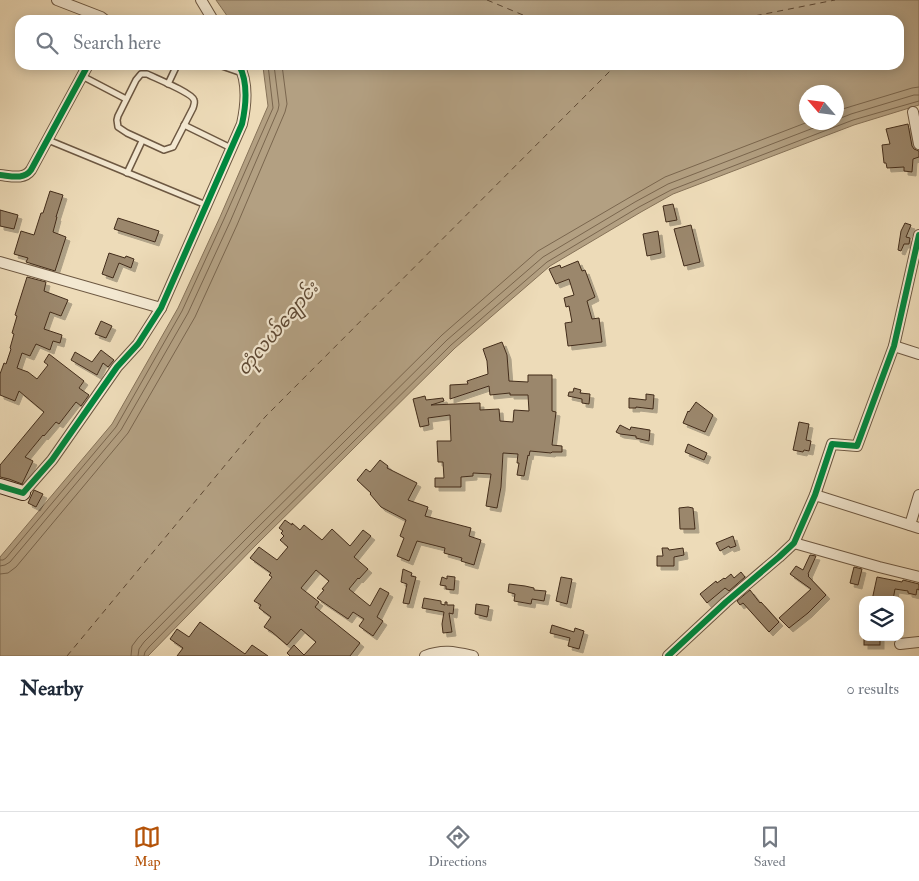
<!DOCTYPE html>
<meta charset="utf-8">
<style>
:root{--surface:#fff;--page:#f6f6f7;--text:#1f2937;--muted:#747a83;--line:#e0e1e3;--accent:#b45309}
body{margin:0;font-family:"IM FELL Double Pica","Noto Sans Myanmar",serif;background:var(--page);color:var(--text)}
.controls{position:absolute;right:15px;bottom:15px;display:grid;overflow:hidden;border-radius:10px;box-shadow:0 2px 12px #0003}
.controls button{width:45px;height:45px;display:grid;place-items:center;padding:0;border:0;border-bottom:1px solid var(--line);background:var(--surface);color:var(--text);font:25px sans-serif}
.compass{position:absolute;left:799px;top:85px;width:45px;height:45px;border-radius:50%;background:var(--surface);box-shadow:0 2px 12px #0003;rotate:298deg}
.list{margin:0;padding:0;list-style:none}
h2{display:flex;justify-content:space-between;align-items:center;height:65px;margin:0;padding:0 20px;font-size:21px}
h2 small{font-size:16px;font-weight:400;color:var(--muted)}
.icon{flex:none;width:28px;height:28px;fill:none;stroke:currentColor;stroke-width:2;stroke-linecap:round;stroke-linejoin:round}
.map{position:relative;flex:none;width:919px;height:656px;overflow:hidden}
.search{position:absolute;background:var(--surface);box-shadow:0 2px 12px #0003;left:15px;right:15px;top:15px;height:55px;display:flex;align-items:center;gap:12px;box-sizing:border-box;padding:0 18px;border-radius:15px;color:var(--muted);font-size:19px}
.sheet{height:155px;background:var(--surface)}
nav{display:flex;justify-content:space-around;align-items:center;box-sizing:border-box;height:70px;border-top:1px solid var(--line);background:var(--surface);font-size:14px;color:var(--muted)}
nav a{display:grid;justify-items:center;gap:2px}
nav .on{color:var(--accent)}
.map>svg:first-child{display:block}
.water{fill:#b3a082;stroke:#867258;fill-rule:evenodd}
.lines{fill:none;stroke-linecap:round;stroke-linejoin:round}
.shore{stroke:#7a664e;stroke-width:1}
.ferry{stroke:#5e4934;stroke-width:1;stroke-dasharray:6 5;stroke-linecap:butt}
.building{fill:#9b876c;stroke:#422c1a;filter:url(#shadow)}
.lane-casing{stroke:#6d5842;stroke-width:8}
.street-casing{stroke:#6d5842;stroke-width:12}
.secondary-casing{stroke:#422c1a;stroke-width:16}
.lane{stroke:#f3e8d1;stroke-width:5}
.street{stroke:#f3e8d1;stroke-width:10}
.secondary{stroke:#f3e8d1;stroke-width:14}
.cycleway-casing{stroke:#f3e8d1;stroke-width:9}
.cycleway{stroke:#00873e;stroke-width:6}
.labels{text-anchor:middle;dominant-baseline:central;stroke-width:4.5;stroke-linejoin:round;paint-order:stroke}
.water-label{font-size:18px;font-style:italic;fill:#5e4934;stroke:#f3e8d1}
</style>
<div class="map">
<svg width="919" height="656" viewBox="0 0 919 656">
<defs>
<filter id="shadow"><feDropShadow dx="4" dy="4" stdDeviation="0" flood-color="#0004"/></filter>
</defs>
<rect width="100%" height="100%" fill="#eddbb8"/>
<filter id="stains"><feTurbulence type="fractalNoise" baseFrequency=".004" numOctaves="4"/><feColorMatrix values="0 0 0 0 .2 0 0 0 0 .09 0 0 0 0 .02 0 0 0 .5 -.17"/></filter>
<radialGradient id="worn" r=".72"><stop offset=".6" stop-color="#630" stop-opacity="0"/><stop offset="1" stop-color="#630" stop-opacity=".3"/></radialGradient>
<path class="water" d="M216,0H919V105L854,125L673,194L641,212L550,266L455,348L257,544L148,656H0V557L112,424L178,308L220,217L268,106L263,67L262,65H899V20H230ZM806,92H836V122H806Z"/>
<g class="lines">
<g class="shore">
<polyline points="836,111 912,88 919,87"/>
<polyline points="836,120 851,114 914,95 919,95"/>
<polyline points="0,560 3,560 6,558 116,427 182,311 224,219 273,108 268,65"/>
<polyline points="0,566 5,565 10,562 121,430 188,313 230,222 278,110 279,105 274,65"/>
<polyline points="0,574 8,573 16,567 128,433 195,317 237,225 285,112 287,104 282,65"/>
<polyline points="131,656 132,646 138,638 244,531 442,335 538,251 632,196 665,177 808,122"/>
<polyline points="138,656 139,649 144,642 249,536 447,340 543,257 635,202 668,184 829,122"/>
<polyline points="144,656 145,652 149,647 254,540 451,345 547,262 639,207 671,190 853,120 919,101"/>
</g>
<g class="ferry">
<polyline points="487,0 523,15 547,20"/>
<polyline points="734,20 835,0"/>
<polyline points="67,656 265,417 616,65"/>
</g>
</g>
<g class="building">
<polygon points="908,124 912,146 914,149 919,151 919,157 913,159 912,172 904,171 904,167 887,168 886,163 884,163 882,145 890,144 886,129"/>
<polygon points="50,191 63,195 56,217 57,217 53,232 66,237 55,271 26,262 28,258 14,254 21,231 34,235 41,213 43,213"/>
<polygon points="673,204 677,220 666,222 663,206"/>
<polygon points="0,210 18,215 14,229 0,226"/>
<polygon points="118,218 159,231 155,242 114,229"/>
<polygon points="905,223 911,225 906,237 910,238 909,244 904,244 901,251 898,250 901,231"/>
<polygon points="691,225 700,262 684,266 674,229"/>
<polygon points="658,231 661,253 647,256 643,234"/>
<polygon points="109,253 125,258 126,256 134,259 131,268 119,263 113,278 102,274"/>
<polygon points="578,261 582,271 585,270 595,297 587,301 592,319 599,318 602,342 568,346 565,323 572,322 569,306 566,307 564,298 574,295 569,279 556,284 549,269 560,265 561,268"/>
<polygon points="27,277 46,282 44,291 68,300 61,316 50,312 44,329 62,335 60,343 53,341 50,350 36,344 30,356 22,353 17,368 28,372 37,379 48,365 44,362 49,354 84,381 79,388 89,395 81,406 76,402 59,424 56,422 44,436 43,435 25,457 33,461 22,484 9,479 0,477 0,465 44,412 19,391 15,401 0,395 0,374 4,363 6,364 11,349 10,348 14,334 12,333 17,316 15,315"/>
<polygon points="101,321 112,326 106,338 95,334"/>
<polygon points="502,342 507,355 509,381 528,382 528,375 552,375 552,411 556,412 552,445 562,446 562,452 552,452 551,453 530,451 529,456 528,455 524,476 517,475 519,463 517,463 518,454 503,453 501,487 497,508 486,506 491,474 473,473 473,476 461,477 461,487 435,487 435,478 444,478 443,462 438,462 437,441 451,441 450,415 428,418 429,425 420,427 413,399 425,396 426,400 443,398 444,401 431,405 480,403 480,410 499,409 500,421 513,422 514,410 529,411 528,395 510,395 510,393 490,395 489,386 450,399 450,385 468,384 467,381 488,374 487,361 483,349"/>
<polygon points="101,350 114,360 108,367 103,363 97,375 71,360 75,352 92,362"/>
<polygon points="574,388 581,390 580,393 590,394 589,404 582,403 582,399 568,396 569,392 573,392"/>
<polygon points="646,394 654,395 653,409 636,407 636,408 629,408 629,398 646,400"/>
<polygon points="696,402 713,415 705,432 683,423 688,411 689,412"/>
<polygon points="799,422 809,424 806,440 811,441 809,451 804,450 803,452 793,450"/>
<polygon points="620,425 630,430 631,427 650,430 649,441 636,438 636,436 620,434 616,432"/>
<polygon points="688,444 707,453 704,460 685,452"/>
<polygon points="380,460 388,466 387,468 417,483 408,500 428,507 425,516 471,528 469,536 481,540 474,565 461,561 462,558 444,553 445,548 417,541 409,561 397,556 404,538 400,536 406,520 381,507 370,494 371,493 357,480 366,469 370,472"/>
<polygon points="34,490 43,494 36,507 28,503"/>
<polygon points="688,507 693,508 695,529 680,529 679,508"/>
<polygon points="285,520 292,525 292,523 300,530 304,525 322,540 332,529 350,546 363,530 371,536 354,557 368,569 359,579 358,578 349,589 370,606 380,588 389,593 377,617 383,621 373,636 359,626 364,619 353,612 348,619 317,598 324,590 322,589 329,581 316,570 301,588 319,602 315,607 360,643 350,656 290,656 287,653 294,645 304,655 316,642 301,629 287,645 272,632 264,627 271,617 259,608 261,605 254,601 272,577 269,575 271,573 250,558 259,547 277,560 288,547 280,540 284,536 281,533 283,531 279,528"/>
<polygon points="733,536 736,546 730,548 729,546 720,551 716,543"/>
<polygon points="662,548 668,548 669,550 683,548 684,555 674,557 674,566 657,566 657,556 663,556"/>
<polygon points="810,555 816,556 808,574 809,575 808,576 826,595 808,613 789,628 779,618 811,589 790,574 796,566 803,570"/>
<polygon points="854,567 862,569 858,585 850,583"/>
<polygon points="403,569 412,573 411,576 416,577 409,604 403,603 407,584 401,582"/>
<polygon points="741,572 745,577 729,591 725,588 707,603 700,594 716,581 717,583 724,578 725,579 731,574 734,578"/>
<polygon points="447,576 455,577 454,590 446,589 446,586 440,585 442,577 447,579"/>
<polygon points="561,577 572,579 567,604 556,601"/>
<polygon points="877,577 902,582 903,580 919,584 919,590 917,589 916,595 908,593 908,591 895,589 893,600 872,600"/>
<polygon points="509,584 525,586 534,588 534,590 546,591 544,601 532,599 531,604 514,601 515,594 508,592"/>
<polygon points="750,590 760,603 761,602 779,622 769,632 743,603 740,605 737,601"/>
<polygon points="424,598 441,601 441,604 445,605 445,602 447,602 447,605 454,605 453,614 449,613 452,632 443,633 442,624 444,612 422,608"/>
<polygon points="476,604 489,606 487,617 475,614"/>
<polygon points="200,622 245,654 252,645 268,656 177,656 183,648 170,639 177,629 189,637"/>
<polygon points="552,625 574,632 575,628 584,631 579,649 568,646 570,638 550,633"/>
<rect x="864" y="637" width="16" height="8"/>
</g>
<g class="lines">
<g class="lane-casing">
<g id="lane">
<polyline points="219,65 242,73"/>
<path d="M141,74H147C155,78 192,93 194,100C195,102 194,105 193,108L173,147L164,150L127,133L118,127L117,120L118,116L136,80Z"/>
<polyline points="82,76 126,99"/>
<polyline points="168,84 177,65"/>
<polyline points="184,125 231,148"/>
<polyline points="48,140 206,205"/>
<polyline points="127,173 142,141"/>
</g>
</g>
<g class="street-casing">
<g id="street">
<polyline points="57,0 101,17 105,20"/>
<polyline points="201,0 213,20"/>
<polyline points="913,112 919,144"/>
<path d="M0,175C11,176 24,180 31,170L88,65"/>
<polyline points="0,262 161,308"/>
<polyline points="894,346 919,354"/>
<path d="M23,493L52,460L117,367L138,344L161,308L242,124C246,106 248,82 239,65"/>
<polyline points="815,495 919,528"/>
<polyline points="910,525 919,495"/>
<polyline points="794,543 879,567 919,577"/>
<polyline points="900,644 919,642"/>
<path d="M425,656C443,649 455,652 473,656"/>
<polyline points="668,656 726,602 779,557 794,543 815,495 832,444 857,446 894,346 919,235"/>
</g>
</g>
<g class="secondary-casing">
<polyline id="secondary" points="0,486 23,493"/>
</g>
<use href="#lane" class="lane"/>
<use href="#street" class="street"/>
<use href="#secondary" class="secondary"/>
<g class="cycleway-casing">
<g id="cycleway">
<path d="M0,175C11,176 24,180 31,170L88,65"/>
<path d="M0,486L23,493L52,460L117,367L138,344L161,308L242,124C246,106 248,82 239,65"/>
<polyline points="668,656 726,602 779,557 794,543 815,495 832,444 857,446 894,346 919,235"/>
</g>
</g>
<use href="#cycleway" class="cycleway"/>
</g>
<g class="labels">
<g class="water-label">
<text transform="translate(278 329) rotate(-50)">တုံလယ်ချောင်း</text>
</g>
</g>
<rect width="100%" height="100%" filter="url(#stains)"/>
<rect width="100%" height="100%" fill="url(#worn)"/>
</svg>
<div class="controls">
<button><svg class="icon" aria-label="layers" viewBox="0 0 24 24"><path d="M12 4l9 5-9 5-9-5zM3 14l9 5 9-5"/></svg></button>
</div>
<svg class="compass" viewBox="-18 -18 36 36"><path d="M0-13l5 13h-10z" fill="#e53935"/><path d="M0 13l5-13h-10z" fill="#747a83"/></svg>
<div class="search"><svg class="icon" aria-label="search" viewBox="0 0 24 24"><circle cx="10" cy="10" r="6"/><path d="M15 15l6 6"/></svg>Search here</div>
</div>
<section class="sheet">
<h2>Nearby<small>0 results</small></h2>
<ul class="list">
</ul>
</section>
<nav>
<a class="on"><svg class="icon" aria-label="map" viewBox="0 0 24 24"><path d="M3 6l6-2 6 2 6-2v14l-6 2-6-2-6 2zM9 4v14M15 6v14"/></svg>Map</a>
<a><svg class="icon" aria-label="directions" viewBox="0 0 24 24"><path d="M12 3l9 9-9 9-9-9zM9 14v-3h6M13 9l2 2-2 2"/></svg>Directions</a>
<a><svg class="icon" aria-label="saved" viewBox="0 0 24 24"><path d="M7 4h10v16l-5-4-5 4z"/></svg>Saved</a>
</nav>
